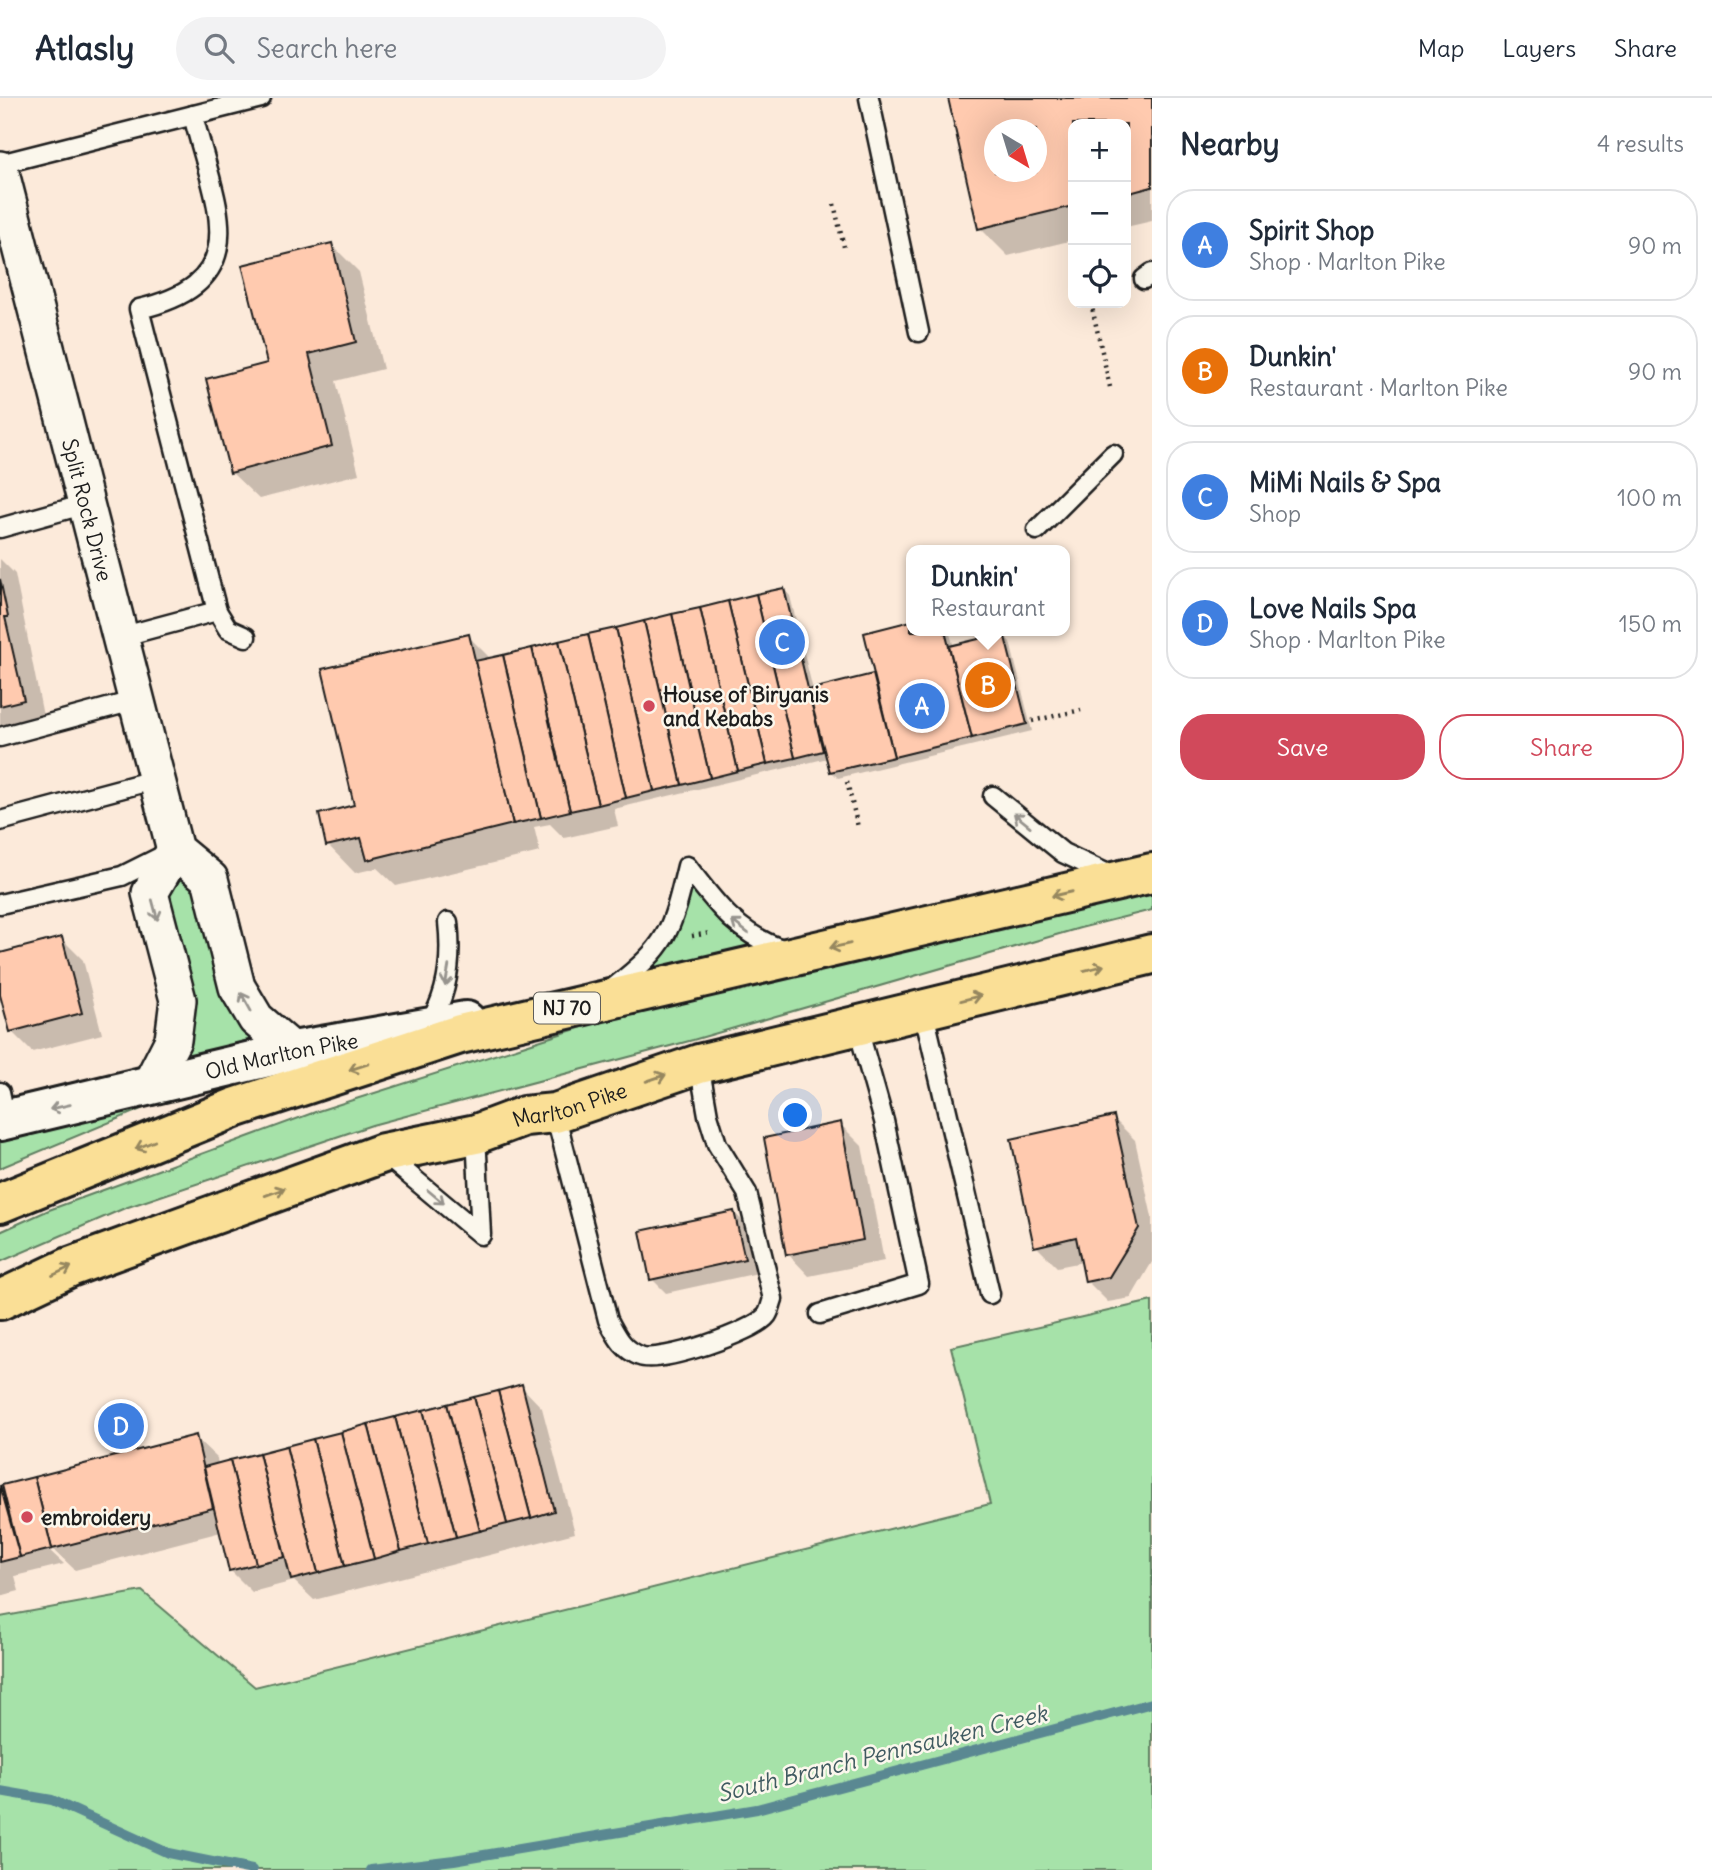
<!DOCTYPE html>
<meta charset="utf-8">
<style>
:root{--surface:#fff;--page:#f2f2f3;--text:#1f2937;--muted:#747a83;--line:#e0e1e3;--accent:#d1495b}
body{margin:0;font-family:Delius,sans-serif;background:var(--page);color:var(--text)}
.controls{position:absolute;right:21px;top:21px;display:grid;overflow:hidden;border-radius:14px;box-shadow:0 7px 28px #0002}
.controls button{width:63px;height:63px;display:grid;place-items:center;padding:0;border:0;border-bottom:2px solid var(--line);background:var(--surface);color:var(--text);font:35px sans-serif}
.compass{position:absolute;left:984px;top:21px;width:63px;height:63px;border-radius:50%;background:var(--surface);box-shadow:0 7px 28px #0002;rotate:142deg}
.you{position:absolute;left:796px;top:1018px;width:24px;height:24px;margin:-18px;border:5px solid #fff;border-radius:50%;background:#1a73e8;box-shadow:0 0 0 10px #1a73e833}
.badge{display:grid;place-items:center;width:46px;height:46px;border-radius:50%;background:var(--accent);color:#fff;font-size:23px;font-weight:700}
.pin{position:absolute;translate:-50% -50%;border:4px solid #fff;box-shadow:0 2px 7px #0006}
.popup{position:absolute;left:906px;top:447px;width:164px;height:91px;box-sizing:border-box;display:grid;place-content:center;border-radius:14px;background:var(--surface);filter:drop-shadow(0 2px 5px #0005);font-size:23px;white-space:nowrap;color:var(--muted)}
.popup b{font-size:26px;color:var(--text)}
.popup::after{content:'';position:absolute;left:50%;top:100%;margin-left:-14px;border:14px solid transparent;border-top-color:var(--surface)}
.list{margin:0;padding:0;list-style:none}
h2{display:flex;justify-content:space-between;align-items:center;height:91px;margin:0;padding:0 28px;font-size:30px}
h2 small{font-size:23px;font-weight:400;color:var(--muted)}
.list li{display:grid;grid-template-columns:46px 1fr auto;gap:21px;align-items:center;box-sizing:border-box;height:112px;margin:0 14px 14px;padding:0 14px;border:2px solid var(--line);border-radius:28px}
.list b{display:block;font-size:26px;white-space:nowrap}
.list p{margin:0;font-size:23px;white-space:nowrap;color:var(--muted)}
.list em{font-size:23px;font-style:normal;color:var(--muted)}
.actions{display:flex;gap:14px;padding:21px 28px}
.actions a{flex:1;padding:16px 0;border:2px solid var(--accent);border-radius:28px;text-align:center;font-size:24px;color:var(--accent)}
.actions .main{background:var(--accent);color:#fff}
.icon{flex:none;width:38px;height:38px;fill:none;stroke:currentColor;stroke-width:2;stroke-linecap:round;stroke-linejoin:round}
.map{position:relative;flex:none;width:1152px;height:1772px;overflow:hidden}
header{display:flex;align-items:center;gap:42px;box-sizing:border-box;height:98px;padding:0 35px;background:var(--surface);border-bottom:2px solid var(--line)}
header strong{font-size:33px}
nav{display:flex;gap:38px;margin-inline-start:auto;font-size:24px}
.search{width:490px;height:63px;background:var(--page);display:flex;align-items:center;gap:18px;box-sizing:border-box;padding:0 24px;border-radius:38px;color:var(--muted);font-size:26px}
main{display:flex}
aside{flex:1;background:var(--surface)}
.map>svg:first-child{display:block}
.green{fill:#a6e2a9;stroke:#617f62;stroke-width:2}
.shadow{fill:#0003;fill-rule:evenodd}
.lines{fill:none;stroke-linecap:round;stroke-linejoin:round}
.stream{stroke:#5a8892;stroke-width:10}
.building{fill:#ffcaaf;stroke:#1c1c1c;stroke-width:2;fill-rule:evenodd}
.lane-casing{stroke:#1c1c1c;stroke-width:23}
.street-casing{stroke:#1c1c1c;stroke-width:40}
.secondary-casing{stroke:#1c1c1c;stroke-width:44}
.highway-casing{stroke:#1c1c1c;stroke-width:44}
.path{stroke:#1c1c1c;stroke-width:4.5;stroke-dasharray:2 5;stroke-linecap:butt}
.lane{stroke:#fbf7ec;stroke-width:18}
.street{stroke:#fbf7ec;stroke-width:35}
.secondary{stroke:#fbf7ec;stroke-width:38}
.highway{stroke:#fadf96;stroke-width:38}
.oneway{stroke:#97948e}
.oneway2{stroke:#96875f}
.poi-dot{fill:#d1495b;stroke:#fbf7ec;stroke-width:2.5}
.labels{text-anchor:middle;dominant-baseline:central;stroke-width:5;stroke-linejoin:round;paint-order:stroke}
.shield{fill:#fbf7ec;stroke:#5f5e5a;stroke-width:2}
.shield-label{font-size:19px;font-weight:bold;fill:#1c1c1c}
.street-label{font-size:21px;fill:#1c1c1c;stroke:#fbf7ec}
.poi-label{font-size:21px;font-weight:bold;fill:#1c1c1c;stroke:#fbf7ec;text-anchor:start}
.water-label{font-size:23px;font-style:italic;fill:#405b61;stroke:#fbf7ec}
</style>
<header>
<strong>Atlasly</strong>
<div class="search"><svg class="icon" aria-label="search" viewBox="0 0 24 24"><circle cx="10" cy="10" r="6"/><path d="M15 15l6 6"/></svg>Search here</div>
<nav><a>Map</a><a>Layers</a><a>Share</a></nav>
</header>
<main>
<div class="map">
<svg width="1152" height="1772" viewBox="0 0 1152 1772">
<rect width="100%" height="100%" fill="#fceada"/>
<filter id="ink" filterUnits="userSpaceOnUse"><feTurbulence type="fractalNoise" baseFrequency=".0143" numOctaves="2"/><feDisplacementMap in="SourceGraphic" scale="14" xChannelSelector="R" yChannelSelector="G"/><feConvolveMatrix kernelMatrix="1 2 1 2 8 2 1 2 1" color-interpolation-filters="sRGB"/></filter>
<g filter="url(#ink)">
<g class="green">
<polygon points="175,752 210,781 237,889 293,953 150,987 173,942 150,795"/>
<polygon points="687,768 723,815 801,857 595,903 660,848"/>
<polygon points="1152,793 1152,812 1080,830 693,942 372,1027 125,1110 0,1164 0,1134 49,1112 318,1013 617,918"/>
<polygon points="143,1009 144,1010 0,1070 0,1040"/>
<polygon points="1152,1203 1152,1772 0,1772 0,1519 142,1493 255,1589 990,1406 951,1249"/>
</g>
<g class="shadow">
<path d="M949,0H1152V123L1126,129V26H1073V142L1008,158L980,130ZM995,32H1036V74H995Z"/>
<polygon points="331,146 359,174 383,271 336,283 359,376 259,401 231,374 269,267"/>
<polygon points="0,461 15,476 44,623 0,633"/>
<polygon points="784,491 790,498 813,592 875,577 911,525 911,533 949,533 954,549 1004,537 1010,544 1032,633 838,680 832,674 828,660 614,711 618,728 564,740 550,726 534,729 540,754 396,788 377,770 355,775 328,747 468,538 491,561"/>
<polygon points="62,841 83,862 102,936 32,954 11,933 0,890 0,857"/>
<polygon points="1113,1020 1135,1042 1152,1119 1152,1164 1131,1200 1108,1204 1087,1183 1083,1164 1057,1169 1036,1148"/>
<polygon points="840,1026 862,1048 884,1163 809,1178 788,1156"/>
<polygon points="734,1114 748,1129 758,1175 666,1195 652,1181"/>
<polygon points="521,1288 542,1310 575,1435 314,1502 294,1483 252,1494 231,1473 221,1434 75,1472 52,1450 47,1450 64,1466 15,1478 19,1493 0,1498 0,1389 195,1339 217,1360 218,1367"/>
</g>
<g class="lines">
<g class="stream">
<polyline points="0,1693 52,1702 168,1755 252,1772"/>
<polyline points="371,1772 454,1762 757,1711 1152,1605"/>
</g>
</g>
<g class="building">
<path d="M948,0H1152V89L1126,96V26H1073V108L978,131ZM995,32H1036V74H995Z"/>
<polygon points="332,145 356,244 309,256 332,348 230,375 206,281 267,265 242,167"/>
<polygon points="0,481 8,519 5,519 24,602 0,608"/>
<polygon points="784,490 823,653 795,660 756,496"/>
<polygon points="756,496 795,660 767,666 728,503"/>
<polygon points="728,503 767,666 738,673 700,510"/>
<polygon points="700,510 738,673 710,680 672,516"/>
<polygon points="672,516 710,680 682,687 644,523"/>
<polygon points="644,523 682,687 654,693 616,530"/>
<polygon points="911,523 911,533 945,533 972,640 894,659 864,535"/>
<polygon points="616,530 654,693 626,700 588,536"/>
<polygon points="1004,535 1027,626 972,640 949,548"/>
<polygon points="469,536 513,726 367,762 361,740 326,748 319,716 354,707 322,571"/>
<polygon points="588,536 626,700 598,707 559,543"/>
<polygon points="559,543 598,707 570,713 532,550"/>
<polygon points="532,550 570,713 541,720 503,557"/>
<polygon points="503,557 541,720 513,726 475,563"/>
<polygon points="873,576 894,659 830,674 808,592"/>
<polygon points="62,839 82,915 10,934 0,897 0,855"/>
<polygon points="1114,1018 1139,1130 1109,1179 1085,1184 1076,1139 1034,1149 1011,1041"/>
<polygon points="841,1024 863,1142 786,1157 764,1040"/>
<polygon points="734,1113 745,1161 650,1182 640,1133"/>
<polygon points="522,1286 554,1413 531,1420 498,1293"/>
<polygon points="498,1293 531,1420 507,1426 474,1299"/>
<polygon points="474,1299 507,1426 480,1433 447,1306"/>
<polygon points="447,1306 480,1433 456,1439 423,1312"/>
<polygon points="423,1312 456,1439 428,1446 395,1319"/>
<polygon points="395,1319 428,1446 401,1453 368,1326"/>
<polygon points="368,1326 401,1453 374,1461 341,1334"/>
<polygon points="341,1334 374,1461 345,1468 313,1341"/>
<polygon points="196,1337 213,1410 52,1451 34,1379"/>
<polygon points="313,1341 345,1468 318,1475 286,1348"/>
<polygon points="286,1348 318,1475 291,1482 259,1355"/>
<polygon points="259,1355 285,1459 256,1466 230,1362"/>
<polygon points="230,1362 256,1466 229,1473 204,1369"/>
<polygon points="34,1379 52,1451 20,1459 2,1387"/>
<polygon points="0,1387 20,1459 0,1464"/>
</g>
<g class="lines">
<g class="lane-casing">
<g id="lane">
<polyline points="869,0 919,234"/>
<path d="M193,17C214,105 260,183 139,211L217,513L228,531L246,539"/>
<polyline points="0,66 261,0"/>
<polyline points="1144,181 1152,175"/>
<polyline points="0,430 86,406"/>
<polyline points="1037,432 1113,356"/>
<polyline points="120,539 217,513"/>
<polyline points="0,639 137,602"/>
<polyline points="993,698 1063,755 1112,778"/>
<polyline points="0,723 157,681"/>
<polyline points="0,806 122,778 166,756"/>
<path d="M613,890C668,847 671,835 687,768C716,806 738,837 785,852"/>
<polyline points="923,911 990,1196"/>
<path d="M428,927C449,896 452,860 448,824"/>
<polyline points="0,994 6,1022"/>
<path d="M555,1015L608,1222C617,1238 622,1251 640,1258C659,1266 755,1234 767,1217C770,1213 771,1206 773,1201L747,1095L717,1046L708,1017L699,966"/>
<polyline points="383,1055 481,1137 476,1036"/>
<polyline points="820,1216 919,1186 884,1023 857,927"/>
</g>
</g>
<g class="street-casing">
<g id="street">
<path id="s1" d="M0,71L175,752L210,781L237,889L256,921L293,953"/>
<polyline points="150,987 173,942 178,902 150,795 175,752"/>
</g>
</g>
<g class="secondary-casing">
<g id="secondary">
<path id="s2" d="M0,1023L293,953L466,923"/>
</g>
</g>
<g class="highway-casing">
<g id="highway">
<polyline points="0,1105 234,1010 460,936 1152,775"/>
<path id="s3" d="M0,1202L70,1169L383,1055L476,1036L524,1018L555,1015L699,966L1152,856"/>
</g>
</g>
<g class="path">
<polyline points="834,106 844,149"/>
<polyline points="1091,205 1110,289"/>
<polyline points="1032,623 1081,612"/>
<polyline points="847,684 858,729"/>
<polyline points="692,838 710,835"/>
</g>
<use href="#lane" class="lane"/>
<use href="#street" class="street"/>
<use href="#secondary" class="secondary"/>
<use href="#highway" class="highway"/>
</g>
<defs><path id="oneway-shaft" d="M-6 0H5M1.5-3L5.5 0L1.5 3" fill="none" stroke-width="1.6" stroke-linecap="round" stroke-linejoin="round" transform="scale(1.75)"/></defs>
<g class="oneway">
<use href="#oneway-shaft" transform="translate(1022 722) rotate(-141)"/>
<use href="#oneway-shaft" transform="translate(155 812) rotate(75)"/>
<use href="#oneway-shaft" transform="translate(740 829) rotate(-143)"/>
<use href="#oneway-shaft" transform="translate(447 878) rotate(100)"/>
<use href="#oneway-shaft" transform="translate(246 904) rotate(-119)"/>
<use href="#oneway-shaft" transform="translate(60 1009) rotate(167)"/>
<use href="#oneway-shaft" transform="translate(436 1099) rotate(40)"/>
</g>
<g class="oneway2">
<use href="#oneway-shaft" transform="translate(1062 796) rotate(167)"/>
<use href="#oneway-shaft" transform="translate(840 848) rotate(167)"/>
<use href="#oneway-shaft" transform="translate(1094 870) rotate(-14)"/>
<use href="#oneway-shaft" transform="translate(971 900) rotate(-14)"/>
<use href="#oneway-shaft" transform="translate(359 969) rotate(162)"/>
<use href="#oneway-shaft" transform="translate(656 980) rotate(-19)"/>
<use href="#oneway-shaft" transform="translate(145 1047) rotate(158)"/>
<use href="#oneway-shaft" transform="translate(275 1094) rotate(-20)"/>
<use href="#oneway-shaft" transform="translate(62 1173) rotate(-25)"/>
</g>
</g>
<g class="poi-dot">
<circle cx="649" cy="608" r="7"/>
<circle cx="27" cy="1419" r="7"/>
</g>
<g class="labels">
<rect class="shield" x="534" y="894.5" width="66" height="31" rx="5"/>
<g class="shield-label">
<text x="567" y="910">NJ 70</text>
</g>
<g class="street-label">
<text stroke="none"><textPath href="#s1" startOffset="352">Split Rock Drive</textPath></text>
<text stroke="none"><textPath href="#s2" startOffset="289">Old Marlton Pike</textPath></text>
<text stroke="none"><textPath href="#s3" startOffset="604">Marlton Pike</textPath></text>
</g>
<g class="poi-label">
<text x="663" y="596">House of Biryanis<tspan x="663" dy="24">and Kebabs</tspan></text>
<text x="41" y="1419">embroidery</text>
</g>
<g class="water-label">
<text transform="translate(882 1655) rotate(-14)">South Branch Pennsauken Creek</text>
</g>
</g>
</svg>
<div class="controls">
<button>+</button>
<button>−</button>
<button><svg class="icon" aria-label="locate" viewBox="0 0 24 24"><circle cx="12" cy="12" r="6"/><path d="M12 2v4M12 18v4M2 12h4M18 12h4"/></svg></button>
</div>
<svg class="compass" viewBox="-18 -18 36 36"><path d="M0-13l5 13h-10z" fill="#e53935"/><path d="M0 13l5-13h-10z" fill="#747a83"/></svg>
<div class="you"></div>
<div class="pin badge" style="left:922px;top:608px;background:#3f7fe0">A</div>
<div class="pin badge" style="left:988px;top:587px;background:#e8710a">B</div>
<div class="popup"><b>Dunkin'</b>Restaurant</div>
<div class="pin badge" style="left:782px;top:544px;background:#3f7fe0">C</div>
<div class="pin badge" style="left:121px;top:1328px;background:#3f7fe0">D</div>
</div>
<aside>
<h2>Nearby<small>4 results</small></h2>
<ul class="list">
<li><span class="badge" style="background:#3f7fe0">A</span><div><b>Spirit Shop</b><p>Shop · Marlton Pike</p></div><em>90 m</em></li>
<li><span class="badge" style="background:#e8710a">B</span><div><b>Dunkin'</b><p>Restaurant · Marlton Pike</p></div><em>90 m</em></li>
<li><span class="badge" style="background:#3f7fe0">C</span><div><b>MiMi Nails &amp; Spa</b><p>Shop</p></div><em>100 m</em></li>
<li><span class="badge" style="background:#3f7fe0">D</span><div><b>Love Nails Spa</b><p>Shop · Marlton Pike</p></div><em>150 m</em></li>
</ul>
<div class="actions"><a class="main">Save</a><a>Share</a></div>
</aside>
</main>
